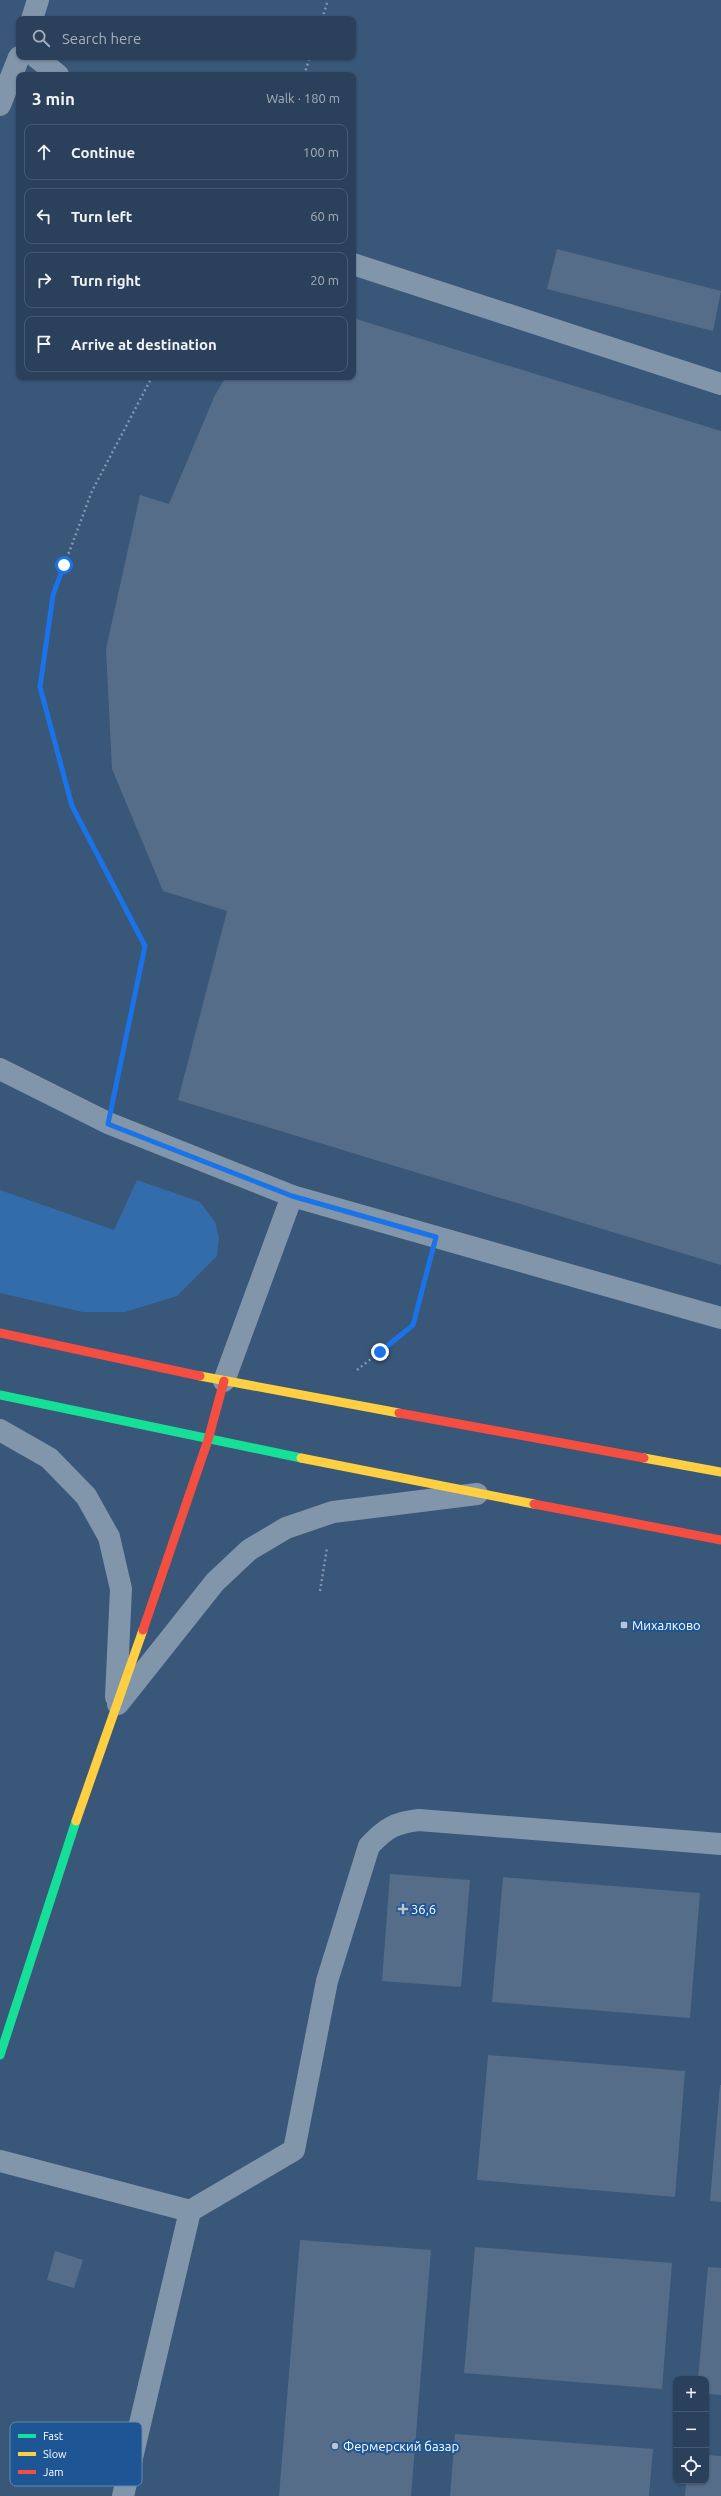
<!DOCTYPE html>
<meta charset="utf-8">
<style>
:root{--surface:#2b415b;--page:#334861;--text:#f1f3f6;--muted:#a6afbb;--line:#475a71}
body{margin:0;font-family:Ubuntu,sans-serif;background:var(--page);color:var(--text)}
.controls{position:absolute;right:12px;bottom:12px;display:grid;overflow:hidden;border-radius:8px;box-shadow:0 1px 3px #0004}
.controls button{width:36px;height:36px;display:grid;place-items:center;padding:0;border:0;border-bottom:1px solid var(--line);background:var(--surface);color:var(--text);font:20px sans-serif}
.stop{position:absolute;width:12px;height:12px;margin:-9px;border:3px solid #1a73e8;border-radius:50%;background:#fff}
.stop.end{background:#1a73e8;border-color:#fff;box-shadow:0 1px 4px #0008}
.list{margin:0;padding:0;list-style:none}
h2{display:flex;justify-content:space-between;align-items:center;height:52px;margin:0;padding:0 16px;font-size:17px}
h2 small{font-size:13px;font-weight:400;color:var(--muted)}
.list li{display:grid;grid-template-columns:26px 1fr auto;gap:12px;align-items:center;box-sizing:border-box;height:56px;margin:0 8px 8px;padding:0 8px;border:1px solid var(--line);border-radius:8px}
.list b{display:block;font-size:15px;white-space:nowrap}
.list em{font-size:13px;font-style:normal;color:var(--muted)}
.icon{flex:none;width:22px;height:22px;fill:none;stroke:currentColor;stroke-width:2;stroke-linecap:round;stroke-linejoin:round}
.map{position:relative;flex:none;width:721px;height:2496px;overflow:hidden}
.search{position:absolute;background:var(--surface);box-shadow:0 1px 3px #0004;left:16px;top:16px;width:340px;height:44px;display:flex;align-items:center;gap:10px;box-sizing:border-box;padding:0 14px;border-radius:8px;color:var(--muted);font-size:15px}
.panel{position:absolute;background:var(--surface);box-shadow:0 1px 3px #0004;left:16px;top:72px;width:340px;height:308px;border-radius:8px}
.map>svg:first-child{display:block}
.green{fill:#336caa}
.building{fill:#556d88}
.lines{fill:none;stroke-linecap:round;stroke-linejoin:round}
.path{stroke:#8196ab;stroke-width:2.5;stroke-dasharray:2 3;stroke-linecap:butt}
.lane{stroke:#8196ab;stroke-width:22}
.street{stroke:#8196ab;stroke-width:22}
.fast{stroke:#16e098;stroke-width:9}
.slow{stroke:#ffcf43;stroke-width:9}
.jam{stroke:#f24e42;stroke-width:9}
.route{stroke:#1a73e8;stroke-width:5}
.poi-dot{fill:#bac4d0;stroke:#1e5594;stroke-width:1.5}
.labels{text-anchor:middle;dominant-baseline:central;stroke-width:4;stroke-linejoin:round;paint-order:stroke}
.poi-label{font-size:13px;fill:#fff;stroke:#1e5594;text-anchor:start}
.key{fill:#1e5594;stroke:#6288b4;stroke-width:1}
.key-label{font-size:11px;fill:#fff}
</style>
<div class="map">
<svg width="721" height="2496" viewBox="0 0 721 2496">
<rect width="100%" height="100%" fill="#395779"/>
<polygon class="green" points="137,1180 200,1202 215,1222 219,1237 217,1256 177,1296 125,1312 83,1312 0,1293 0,1190 114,1230"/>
<g class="building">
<polygon points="557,249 721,291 713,331 547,289"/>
<polygon points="353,318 721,431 721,1265 178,1100 227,911 163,891 112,769 106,649 140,495 169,504 215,395 226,377 353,377"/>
<polygon points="390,1874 470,1880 461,1987 382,1981"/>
<polygon points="503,1877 700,1893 690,2018 492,2002"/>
<polygon points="488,2055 685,2071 675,2197 477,2180"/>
<polygon points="720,2085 721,2085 721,2202 710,2201"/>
<polygon points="300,2240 431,2250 411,2496 279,2496"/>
<polygon points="475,2247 672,2263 662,2389 464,2373"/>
<polygon points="55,2251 83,2260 74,2288 47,2280"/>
<polygon points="708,2267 721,2268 721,2395 706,2394 706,2379 698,2379"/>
<polygon points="455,2434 653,2449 649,2496 450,2496"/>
<polygon points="706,2455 721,2456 721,2496 685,2496 686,2481 706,2481"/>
</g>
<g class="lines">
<g class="path">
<polyline points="322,19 328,0"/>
<polyline points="304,75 310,57"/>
<polyline points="115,1090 145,946 72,806 40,687 53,595 92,491 152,377"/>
<polyline points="357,1370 413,1325 427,1269"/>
<polyline points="320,1591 327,1548"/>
</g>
<g class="lane">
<polyline points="32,19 38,0"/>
<polyline points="36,57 58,75"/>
<polyline points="0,105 19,57"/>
<polyline points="353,264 721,384"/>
<polyline points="0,1069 108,1123 292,1196 721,1318"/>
<polyline points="224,1381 292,1196"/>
<path d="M0,2161L190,2211L294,2150L327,1981L369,1846C386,1828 394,1823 419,1820L721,1844"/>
<polyline points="123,2496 190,2211"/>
</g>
<g class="street">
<polyline points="0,1430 49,1458 86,1496 109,1537 121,1589 116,1697"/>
<polyline points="118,1704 215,1582 249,1550 286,1528 333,1512 477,1494"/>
</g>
<g class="fast">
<polyline points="0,1395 301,1458"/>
<polyline points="0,2055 76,1821"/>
</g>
<g class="slow">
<polyline points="200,1376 399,1413"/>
<polyline points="301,1458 534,1504"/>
<polyline points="644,1458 721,1472"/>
<polyline points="76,1821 143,1630"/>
</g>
<g class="jam">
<polyline points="0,1333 200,1376"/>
<polyline points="399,1413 644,1458"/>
<polyline points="534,1504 721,1540"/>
<polyline points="143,1630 208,1440 224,1381"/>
</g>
</g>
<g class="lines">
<polyline class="route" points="64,565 53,595 40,687 72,806 145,946 108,1124 292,1196 436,1237 413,1325 380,1352"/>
</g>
<g class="poi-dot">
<rect x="620" y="1621" width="8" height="8" rx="2"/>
<path d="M401 1903h4v4h4v4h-4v4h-4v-4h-4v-4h4z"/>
<circle cx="335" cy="2446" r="4"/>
</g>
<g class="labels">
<g class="poi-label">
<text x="632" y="1625">Михалково</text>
<text x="411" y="1909">36,6</text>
<text x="343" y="2446">Фермерский базар</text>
</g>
</g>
<rect x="10" y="2422" width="132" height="64" rx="6" class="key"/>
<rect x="18" y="2434" width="18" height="4" fill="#16e098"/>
<rect x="18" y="2452" width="18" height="4" fill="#ffcf43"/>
<rect x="18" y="2470" width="18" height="4" fill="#f24e42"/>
<g class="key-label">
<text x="43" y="2440">Fast</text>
<text x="43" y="2458">Slow</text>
<text x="43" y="2476">Jam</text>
</g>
</svg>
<div class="controls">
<button>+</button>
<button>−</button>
<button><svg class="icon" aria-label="locate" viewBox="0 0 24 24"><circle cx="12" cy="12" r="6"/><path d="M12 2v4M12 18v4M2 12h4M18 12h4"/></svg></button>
</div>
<div class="stop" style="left:64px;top:565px"></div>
<div class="stop end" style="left:380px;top:1352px"></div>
<div class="search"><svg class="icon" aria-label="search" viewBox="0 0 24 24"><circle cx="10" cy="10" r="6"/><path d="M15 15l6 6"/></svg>Search here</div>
<section class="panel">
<h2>3 min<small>Walk · 180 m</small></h2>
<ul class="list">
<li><svg class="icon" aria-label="ahead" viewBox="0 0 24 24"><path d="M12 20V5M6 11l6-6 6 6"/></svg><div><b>Continue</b></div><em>100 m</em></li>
<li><svg class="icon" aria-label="left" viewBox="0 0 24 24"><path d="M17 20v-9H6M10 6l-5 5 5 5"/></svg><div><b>Turn left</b></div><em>60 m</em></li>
<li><svg class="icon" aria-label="right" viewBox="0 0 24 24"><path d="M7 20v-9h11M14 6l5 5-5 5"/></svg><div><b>Turn right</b></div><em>20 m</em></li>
<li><svg class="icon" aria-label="arrive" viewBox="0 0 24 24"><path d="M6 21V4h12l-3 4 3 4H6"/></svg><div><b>Arrive at destination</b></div></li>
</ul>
</section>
</div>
